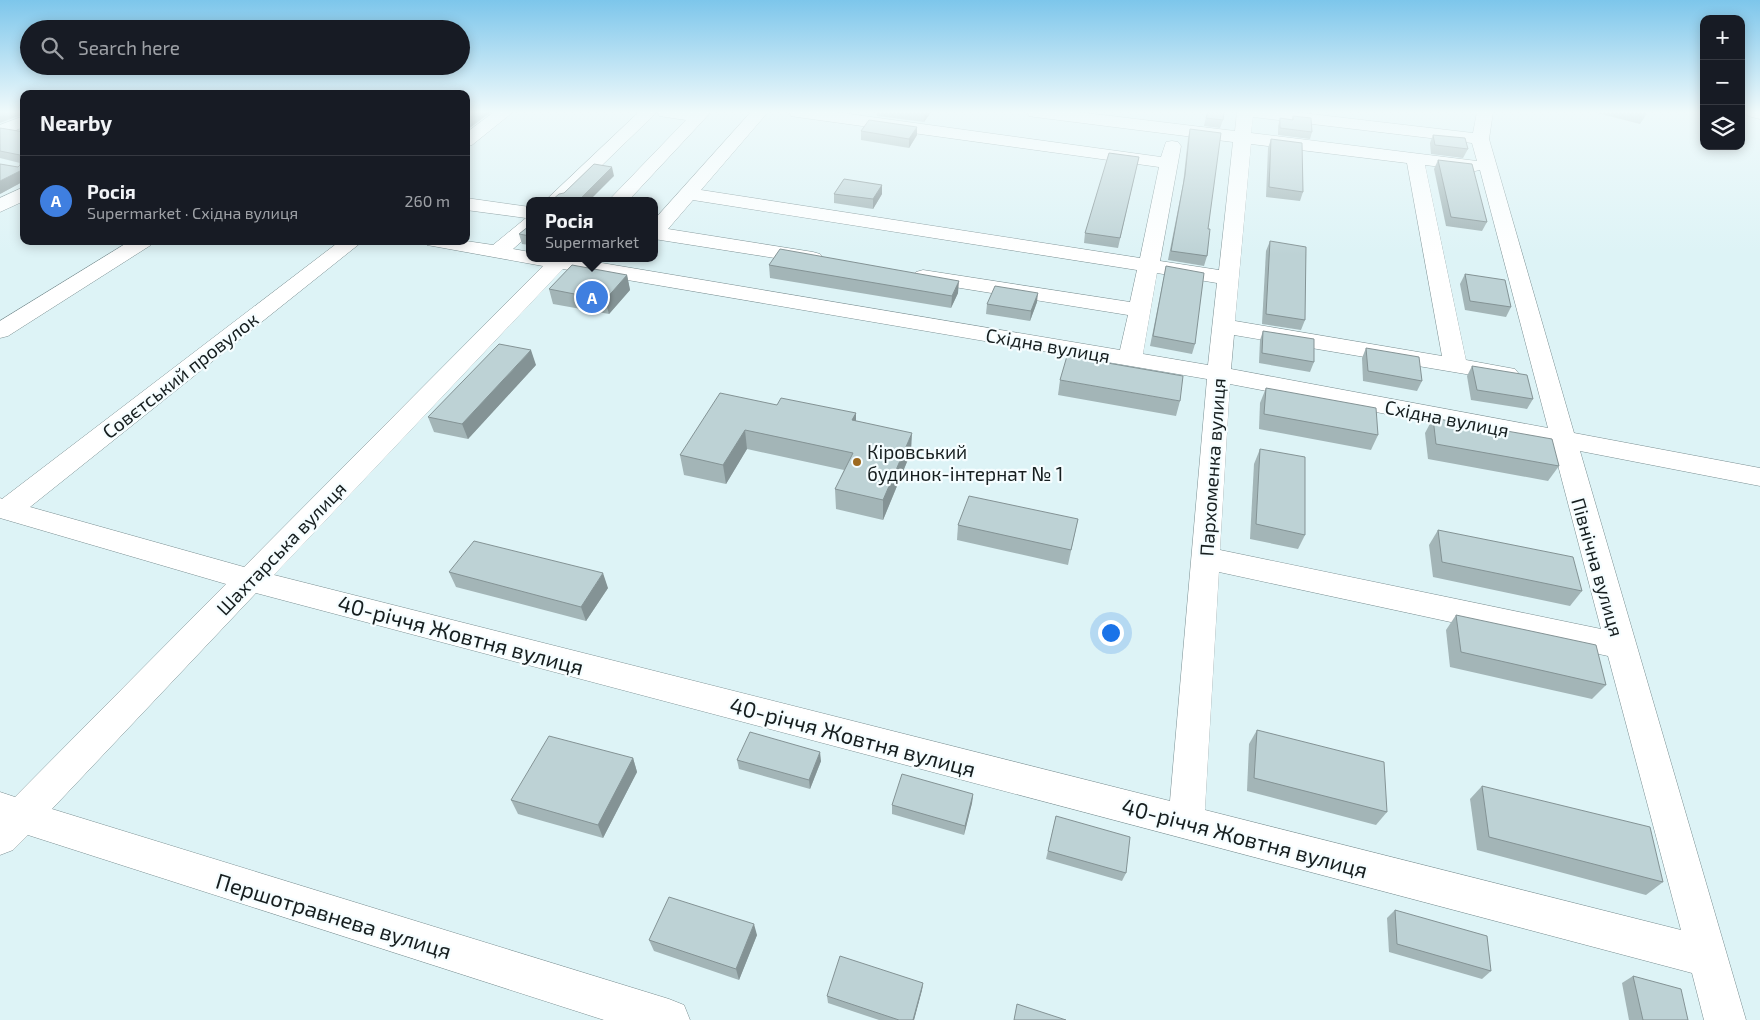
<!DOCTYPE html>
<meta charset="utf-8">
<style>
:root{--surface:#171b24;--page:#20242c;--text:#f1f3f6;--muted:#9ea1a6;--line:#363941;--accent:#db2777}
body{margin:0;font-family:"Exo 2",sans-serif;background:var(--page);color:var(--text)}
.controls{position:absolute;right:15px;top:15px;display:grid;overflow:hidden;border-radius:10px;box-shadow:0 2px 12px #0003}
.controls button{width:45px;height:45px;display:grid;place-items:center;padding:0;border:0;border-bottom:1px solid var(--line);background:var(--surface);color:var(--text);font:25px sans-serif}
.you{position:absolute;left:1110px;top:632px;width:18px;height:18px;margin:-12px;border:4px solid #fff;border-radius:50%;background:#1a73e8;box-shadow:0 0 0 8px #1a73e833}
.badge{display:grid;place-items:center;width:32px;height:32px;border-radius:50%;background:var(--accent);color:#fff;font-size:16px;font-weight:700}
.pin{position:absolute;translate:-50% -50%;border:2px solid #fff;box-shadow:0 1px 5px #0006}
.popup{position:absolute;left:526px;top:197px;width:132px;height:65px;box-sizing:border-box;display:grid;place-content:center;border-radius:10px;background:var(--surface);filter:drop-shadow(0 1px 4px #0005);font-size:16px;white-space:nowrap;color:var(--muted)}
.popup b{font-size:19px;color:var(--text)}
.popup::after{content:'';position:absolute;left:50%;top:100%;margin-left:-10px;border:10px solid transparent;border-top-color:var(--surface)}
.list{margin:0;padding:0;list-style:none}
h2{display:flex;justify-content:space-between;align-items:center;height:65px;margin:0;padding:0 20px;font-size:21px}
h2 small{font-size:16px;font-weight:400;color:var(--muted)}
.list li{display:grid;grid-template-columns:32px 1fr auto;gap:15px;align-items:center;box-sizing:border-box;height:90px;padding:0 20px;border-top:1px solid var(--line)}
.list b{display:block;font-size:19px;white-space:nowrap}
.list p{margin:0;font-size:16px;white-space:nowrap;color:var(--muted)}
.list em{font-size:16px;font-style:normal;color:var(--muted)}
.icon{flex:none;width:28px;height:28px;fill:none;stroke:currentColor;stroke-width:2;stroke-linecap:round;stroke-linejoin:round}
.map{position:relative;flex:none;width:1760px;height:1020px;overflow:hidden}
.search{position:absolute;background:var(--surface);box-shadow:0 2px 12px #0003;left:20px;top:20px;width:450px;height:55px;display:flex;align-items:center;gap:12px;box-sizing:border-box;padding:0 18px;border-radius:28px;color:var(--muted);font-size:19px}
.panel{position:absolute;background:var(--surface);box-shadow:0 2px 12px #0003;left:20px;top:90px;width:450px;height:155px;border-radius:10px}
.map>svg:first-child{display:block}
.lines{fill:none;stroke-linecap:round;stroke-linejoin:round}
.minor-casing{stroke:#7b8f92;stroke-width:1}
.minor{fill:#fff;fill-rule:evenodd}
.wall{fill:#a3b5b7}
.shaded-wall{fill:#849395}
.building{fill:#bdd2d5;stroke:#849395}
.poi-dot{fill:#9d691f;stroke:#f5fdff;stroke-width:2}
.labels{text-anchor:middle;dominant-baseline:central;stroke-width:4.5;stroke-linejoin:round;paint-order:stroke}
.street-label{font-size:19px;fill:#161e1f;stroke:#f5fdff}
.poi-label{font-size:19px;fill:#161e1f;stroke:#f5fdff;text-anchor:start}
.near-street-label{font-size:22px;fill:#161e1f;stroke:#f5fdff}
</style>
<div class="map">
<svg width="1760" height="1020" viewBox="0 0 1760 1020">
<rect width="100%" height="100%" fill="#ddf3f6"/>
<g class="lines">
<g class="minor-casing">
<g id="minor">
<polygon points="494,112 513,112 472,145 466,146 466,133"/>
<polygon points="639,112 711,112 628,201 608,201 686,120 659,116 657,112 565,201 545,201"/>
<path d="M751,112H768L701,190L1140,258L1159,167L797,117L791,116L789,112H835L1161,157L1166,142L1172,141L1178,142L1181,146L1160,261L1219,270L1233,142L1035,117L1029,116L1027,112H1078L1235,131L1237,112H1294L1473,133L1477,112H1493L1489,139L1574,433L1760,468V486L1580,451L1746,1020H1704L1692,973L256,593L52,809L669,999L684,1005L690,1020H604L28,835L13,850L0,855V792L15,797L226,584L0,518V498L2,499L340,241H363L30,507L244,567L543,266L427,245L424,241H466L493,245L526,218L466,210V198L530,207V234L513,249L530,252V258H572L1120,350L1128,315L923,282L916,280L912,276L916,272L923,270L1130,302L1137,270L693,200L668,229L813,252L820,254L823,258L820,262L813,264L654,239V220ZM1253,117L1472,143L1477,161L1251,133ZM1251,144L1407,163L1442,356L1235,321ZM1425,165L1475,171L1480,170L1548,428L1231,369L1234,335L1507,381L1515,379L1519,374L1515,369L1466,360ZM563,269L1207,379L1170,801L274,575ZM1157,273L1217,283L1208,365L1143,354ZM1230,384L1553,446L1601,629L1220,550ZM1219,572L1608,656L1681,930L1205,810Z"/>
<polygon points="1746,112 1760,112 1760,119 1748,116"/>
<polygon points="24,116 24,127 0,136 0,125"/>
<polygon points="24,187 24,201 0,212 0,198"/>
<polygon points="130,241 154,241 151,245 8,336 0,338 0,321"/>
</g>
</g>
<use href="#minor" class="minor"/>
</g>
<g class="wall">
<polygon points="877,112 931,112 924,122 877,116"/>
<polygon points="1207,112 1223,120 1220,128 1204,126"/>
<polygon points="1593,112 1648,112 1640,124"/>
<polygon points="1293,116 1312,132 1310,139 1278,135 1278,126 1280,118 1292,120"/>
<polygon points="0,128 24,132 24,181 0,194 18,167 20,165 20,163 0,158"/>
<polygon points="1190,129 1208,229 1207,256 1204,266 1168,260 1183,184 1188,138"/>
<polygon points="861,131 917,135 909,148 861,140"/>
<polygon points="1433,135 1468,149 1463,158 1431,154 1430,143"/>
<polygon points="1271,139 1303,192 1300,201 1266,197 1268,148"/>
<polygon points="1139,157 1118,248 1084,243 1085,233"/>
<polygon points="1438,160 1487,222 1482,231 1446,226 1434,169"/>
<polygon points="882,185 882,194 873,209 834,203 834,194"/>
<polygon points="530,221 530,245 522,244 519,234 529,226"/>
<polygon points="1270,241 1305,320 1301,330 1262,324 1266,251"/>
<polygon points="769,265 958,293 951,308 770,278"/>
<polygon points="1166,266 1195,344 1192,354 1150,346"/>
<polygon points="1465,274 1511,307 1506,317 1465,310 1460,284"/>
<polygon points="627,275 630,290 609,314 553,304 549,289"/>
<polygon points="1037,302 1030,321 986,314 987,304"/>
<polygon points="1263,331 1314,362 1310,372 1259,363 1260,340"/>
<polygon points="1366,348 1422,381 1417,391 1363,381 1362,358"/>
<polygon points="536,365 468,439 434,432 428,417"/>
<polygon points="1472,366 1533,399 1527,409 1471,400 1467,376"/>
<polygon points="1060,380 1180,401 1176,416 1058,395"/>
<polygon points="1266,388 1378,435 1371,450 1259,429 1260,403"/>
<polygon points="777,405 856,413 856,421 911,452 883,520 836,509 835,489 844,470 747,449 726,484 684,475 680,455"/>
<polygon points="1433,418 1559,466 1548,481 1428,459 1425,433"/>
<polygon points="1260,449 1305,535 1298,549 1250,539 1254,464"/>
<polygon points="1078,519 1068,565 957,540 958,525"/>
<polygon points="1438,530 1582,591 1570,606 1433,577 1429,545"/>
<polygon points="449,572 608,588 586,621 456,587"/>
<polygon points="1456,615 1606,685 1592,699 1450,667 1446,630"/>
<polygon points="1257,730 1387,812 1376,825 1247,791 1249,744"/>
<polygon points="633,758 637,772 603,838 518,814 511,800"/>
<polygon points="737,760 821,761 810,789 739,769"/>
<polygon points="1482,786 1663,882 1646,895 1477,850 1470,799"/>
<polygon points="973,794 972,803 964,835 892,814 892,805"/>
<polygon points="1056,816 1126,873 1122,881 1046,859"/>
<polygon points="1395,910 1491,971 1482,979 1389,952 1387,918"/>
<polygon points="757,935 739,980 654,951 649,940"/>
<polygon points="1633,976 1688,1020 1629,1020 1622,983"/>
<polygon points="923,983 922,990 914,1020 879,1020 828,1003 827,996"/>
</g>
<g class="shaded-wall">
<polygon points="0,112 24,112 24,114 0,123"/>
<polygon points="472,112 491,112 466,131 466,116"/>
<polygon points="925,112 931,112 924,122"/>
<polygon points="917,127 917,135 909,148 909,139"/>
<polygon points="612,167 614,176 589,201 578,201"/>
<polygon points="24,169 24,181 0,194 0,181"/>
<polygon points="882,185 882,194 873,209 873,199"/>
<polygon points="627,275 630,290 609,314 605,300"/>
<polygon points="959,281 958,293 951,308 952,296"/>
<polygon points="1038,293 1037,302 1030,321 1031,311"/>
<polygon points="531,350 536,365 468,439 462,424"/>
<polygon points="856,413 856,432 852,420"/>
<polygon points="745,430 747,449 726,484 723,465"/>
<polygon points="912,433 911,452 883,520 883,500"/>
<polygon points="603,573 608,588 586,621 581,607"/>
<polygon points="820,752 821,761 810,789 809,780"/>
<polygon points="633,758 637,772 603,838 598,825"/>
<polygon points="973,794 972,803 964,835 965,826"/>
<polygon points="754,924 757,935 739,980 736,969"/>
<polygon points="923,983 922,990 914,1020 913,1020"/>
</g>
<g class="building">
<polygon points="466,112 472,112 466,116"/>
<polygon points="1208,112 1224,112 1223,120 1206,118"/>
<polygon points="1293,116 1311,118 1312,132 1280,128 1280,118 1293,120"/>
<polygon points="869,120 917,127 909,139 861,131"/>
<polygon points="0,128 24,132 24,169 0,181 0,164 18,167 20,165 20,155 0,151"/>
<polygon points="1190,129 1221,133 1208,229 1210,229 1207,256 1171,251 1185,175"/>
<polygon points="1433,135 1465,138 1468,149 1435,145"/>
<polygon points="1271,139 1302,143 1303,192 1269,187"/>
<polygon points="1109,153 1139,157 1120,238 1085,233"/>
<polygon points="1438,160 1472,164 1487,222 1451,217"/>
<polygon points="594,164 612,167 578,201 551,201 559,194 564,193"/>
<polygon points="844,179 882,185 873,199 834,194"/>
<polygon points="530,221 530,236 519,234 529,226"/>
<polygon points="1270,241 1306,247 1305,320 1266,314"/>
<polygon points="780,249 959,281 952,296 769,265"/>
<polygon points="572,265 627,275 605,300 549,289"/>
<polygon points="1166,266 1204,273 1195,344 1153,336"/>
<polygon points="1465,274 1505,280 1511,307 1470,301"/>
<polygon points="995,286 1038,293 1031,311 987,304"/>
<polygon points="1263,331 1314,339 1314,362 1262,353"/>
<polygon points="499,344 531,350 462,424 428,417"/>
<polygon points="1366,348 1419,357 1422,381 1368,371"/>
<polygon points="1067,356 1183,376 1180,401 1060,380"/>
<polygon points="1472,366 1527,375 1533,399 1477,390"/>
<polygon points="1266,388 1376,408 1378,435 1264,414"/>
<polygon points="720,393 777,405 781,398 856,413 852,420 912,433 883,500 835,489 853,453 745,430 723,465 680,455"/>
<polygon points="1433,418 1552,439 1559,466 1436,444"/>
<polygon points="1260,449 1305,457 1305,535 1256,524"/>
<polygon points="969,496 1078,519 1071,550 958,525"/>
<polygon points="1438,530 1573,557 1582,591 1442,562"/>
<polygon points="474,541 603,573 581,607 449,572"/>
<polygon points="1456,615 1596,645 1606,685 1461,652"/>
<polygon points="1257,730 1384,762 1387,812 1254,778"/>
<polygon points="750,732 820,752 809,780 737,760"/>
<polygon points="549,736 633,758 598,825 511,800"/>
<polygon points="902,774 973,794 965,826 892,805"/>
<polygon points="1482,786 1650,827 1663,882 1489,837"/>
<polygon points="1056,816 1130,837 1126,873 1048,851"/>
<polygon points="669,897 754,924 736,969 649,940"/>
<polygon points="1395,910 1487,936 1491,971 1397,944"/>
<polygon points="840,956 923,983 913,1020 899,1020 827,996"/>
<polygon points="1633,976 1681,989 1688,1020 1643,1020"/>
<polygon points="1017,1004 1066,1020 1014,1020"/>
</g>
<linearGradient id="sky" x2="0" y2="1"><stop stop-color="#7dc6eb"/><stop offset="0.44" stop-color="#f0fafb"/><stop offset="1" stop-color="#f0fafb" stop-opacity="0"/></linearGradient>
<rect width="1760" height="255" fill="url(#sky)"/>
<circle class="poi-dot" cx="857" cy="462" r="5"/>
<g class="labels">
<g class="street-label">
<text transform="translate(1048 345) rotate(10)">Східна вулиця</text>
<text transform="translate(180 375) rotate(-38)">Совєтський провулок</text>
<text transform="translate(1447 418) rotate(11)">Східна вулиця</text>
<text transform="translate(1212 467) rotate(-86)">Пархоменка вулиця</text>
<text transform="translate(281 548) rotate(-46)">Шахтарська вулиця</text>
<text transform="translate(1598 567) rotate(74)">Північна вулиця</text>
</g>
<g class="poi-label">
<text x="867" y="451">Кіровський<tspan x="867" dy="22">будинок-інтернат № 1</tspan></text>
</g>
<g class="near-street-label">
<text transform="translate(461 634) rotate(15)">40-річчя Жовтня вулиця</text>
<text transform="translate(853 736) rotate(15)">40-річчя Жовтня вулиця</text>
<text transform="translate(1245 837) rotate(15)">40-річчя Жовтня вулиця</text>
<text transform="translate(334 915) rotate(17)">Першотравнева вулиця</text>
</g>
</g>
</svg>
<div class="controls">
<button>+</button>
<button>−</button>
<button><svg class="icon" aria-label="layers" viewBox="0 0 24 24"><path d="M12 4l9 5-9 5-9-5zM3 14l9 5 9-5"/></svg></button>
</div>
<div class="you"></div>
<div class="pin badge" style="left:592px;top:297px;background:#3f7fe0">A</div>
<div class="popup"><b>Росія</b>Supermarket</div>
<div class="search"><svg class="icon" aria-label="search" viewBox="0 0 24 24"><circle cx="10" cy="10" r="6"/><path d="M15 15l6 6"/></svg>Search here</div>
<section class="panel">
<h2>Nearby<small></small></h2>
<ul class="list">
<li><span class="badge" style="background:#3f7fe0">A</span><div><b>Росія</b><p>Supermarket · Східна вулиця</p></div><em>260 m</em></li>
</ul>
</section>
</div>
